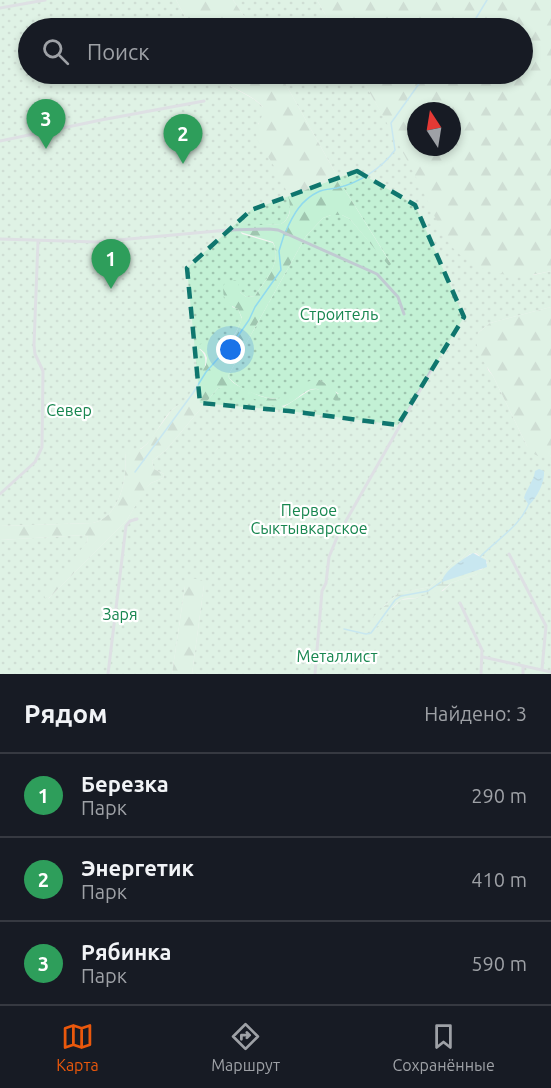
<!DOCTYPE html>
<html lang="ru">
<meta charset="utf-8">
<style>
:root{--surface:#171b24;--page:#242831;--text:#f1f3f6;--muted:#9ea1a6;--line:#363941;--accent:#ea580c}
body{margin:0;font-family:Ubuntu,sans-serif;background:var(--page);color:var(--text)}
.compass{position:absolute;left:407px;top:102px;width:54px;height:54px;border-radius:50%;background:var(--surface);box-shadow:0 3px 9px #0003;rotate:348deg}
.you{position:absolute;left:231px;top:350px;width:21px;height:21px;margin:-15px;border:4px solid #fff;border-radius:50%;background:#1a73e8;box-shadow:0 0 0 9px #1a73e833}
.badge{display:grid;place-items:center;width:39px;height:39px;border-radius:50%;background:var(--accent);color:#fff;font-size:20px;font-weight:700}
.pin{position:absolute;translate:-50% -50px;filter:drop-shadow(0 2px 3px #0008)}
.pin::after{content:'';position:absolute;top:32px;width:21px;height:18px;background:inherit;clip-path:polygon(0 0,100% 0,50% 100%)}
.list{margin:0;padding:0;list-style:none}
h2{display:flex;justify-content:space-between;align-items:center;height:78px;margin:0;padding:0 24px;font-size:26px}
h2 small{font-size:20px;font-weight:400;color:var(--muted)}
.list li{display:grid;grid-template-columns:39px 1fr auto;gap:18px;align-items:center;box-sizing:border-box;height:84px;padding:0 24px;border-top:2px solid var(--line)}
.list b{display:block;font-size:22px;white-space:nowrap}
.list p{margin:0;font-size:20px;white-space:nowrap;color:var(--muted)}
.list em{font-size:20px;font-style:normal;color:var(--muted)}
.icon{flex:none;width:33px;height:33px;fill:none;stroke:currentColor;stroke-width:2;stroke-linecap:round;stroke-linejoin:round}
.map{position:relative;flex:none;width:551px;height:674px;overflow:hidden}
.search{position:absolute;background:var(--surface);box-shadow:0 3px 9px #0003;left:18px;right:18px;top:18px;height:66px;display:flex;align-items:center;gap:15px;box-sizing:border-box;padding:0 21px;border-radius:33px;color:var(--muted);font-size:22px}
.sheet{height:330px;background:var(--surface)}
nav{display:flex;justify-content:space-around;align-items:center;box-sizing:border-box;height:84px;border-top:2px solid var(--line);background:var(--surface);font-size:16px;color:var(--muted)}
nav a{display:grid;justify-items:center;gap:3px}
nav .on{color:var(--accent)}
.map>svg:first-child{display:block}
.grass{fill:url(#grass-dots);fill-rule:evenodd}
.forest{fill:url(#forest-firs);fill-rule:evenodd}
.wetland{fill:url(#wetland-marsh);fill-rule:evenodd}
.water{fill:url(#water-ripples)}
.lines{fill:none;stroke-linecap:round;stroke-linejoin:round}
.stream{stroke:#90daee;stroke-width:1.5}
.street{stroke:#c1cad2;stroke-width:3}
.marked{fill:none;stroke:#0f766e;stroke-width:4.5;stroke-dasharray:12 8;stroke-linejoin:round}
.labels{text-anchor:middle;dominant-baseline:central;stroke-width:4.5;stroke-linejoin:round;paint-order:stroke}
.park-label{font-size:16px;fill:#17864f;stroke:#fff}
</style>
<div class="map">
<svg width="551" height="674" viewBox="0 0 551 674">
<defs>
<pattern id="grass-dots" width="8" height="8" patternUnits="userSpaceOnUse" patternTransform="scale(1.5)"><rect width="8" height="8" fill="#c3f1d5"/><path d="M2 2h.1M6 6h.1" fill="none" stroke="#a0c6b0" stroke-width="1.8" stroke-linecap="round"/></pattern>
<pattern id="forest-firs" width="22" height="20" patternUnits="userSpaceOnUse" patternTransform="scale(1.5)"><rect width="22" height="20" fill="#c3f1d5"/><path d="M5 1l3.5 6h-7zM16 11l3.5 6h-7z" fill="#a0c6b0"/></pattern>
<pattern id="wetland-marsh" width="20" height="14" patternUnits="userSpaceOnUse" patternTransform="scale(1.5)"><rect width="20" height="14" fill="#c3f1d5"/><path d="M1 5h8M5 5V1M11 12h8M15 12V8" fill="none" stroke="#a0c6b0"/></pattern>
<pattern id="water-ripples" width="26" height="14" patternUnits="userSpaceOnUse" patternTransform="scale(1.5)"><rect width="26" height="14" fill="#90daee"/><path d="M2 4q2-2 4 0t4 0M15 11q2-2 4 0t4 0" fill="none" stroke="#78b4c4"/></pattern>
</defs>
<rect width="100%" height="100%" fill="#f5f3f3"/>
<g class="grass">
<path d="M0,0H176L191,28H28V74H215C228,89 250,93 263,107V117L258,124L291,200C290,210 290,219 281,224L237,227L242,234L273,243C283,262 265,280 255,296L246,297L240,292L232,307L238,309L242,319C231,347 226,341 199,349C215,360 197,386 187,398C182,404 174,407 169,413C160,423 154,439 143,447C138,451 131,451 125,453C128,477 120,517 93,523L0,526Z"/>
<polygon points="233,0 317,0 333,28 252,28"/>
<path d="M280,74H359L396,138L534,275L551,271V307L490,323L478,333L488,370L493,376L527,446L550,457L551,455V674H192L204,585L185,586L172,674H0V540L84,535L88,537L87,542L48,599L127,520L144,490L151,483L163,478L164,474L154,469L152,461L166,450L218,388L226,387L284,407L310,390L316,389L339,394L320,380C303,383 302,390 287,397C273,404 235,389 228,376L306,236L323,218L331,215H342L350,219L389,265L390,262L345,190ZM469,550H474L489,561L478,574L451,583L443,591L428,593L417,598L401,600L390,610L375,630L384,606L398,593L430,587L452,564L462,558Z"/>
</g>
<g class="forest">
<polygon points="176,0 233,0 252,28 191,28"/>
<path d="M317,0H551V271C516,280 479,276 453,248C443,237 430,206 423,191C403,151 381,112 359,74H522V28H333ZM416,111H452V147H416Z"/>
<path d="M215,74H280L345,190L391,264L389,266L350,219L342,215H331L323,218L306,236L228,376C232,384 239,386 247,390C294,415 290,378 320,380L335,390L340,401L337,402C331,398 324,391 317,389C302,387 294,409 275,406C258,404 234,385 218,388L166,450L152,461L154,469L164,474L163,478L151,483L144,491L127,520L50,597L45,598L44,595L87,542L88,537L84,535L0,540V526L93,523C120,517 128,477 125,453L127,450L141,449L147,444L171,411L187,398L206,365L207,358L205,353L197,346C202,343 205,343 211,343C233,344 235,337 242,318L238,309C226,304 220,296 225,282L235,280L238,282L240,292L246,297L255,296C265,280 283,262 273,242L237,231L236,228L241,226L281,224C308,209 267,157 257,139C254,123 263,123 263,107C250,92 228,89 215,74Z"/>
<path d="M551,307V455L550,457C539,458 532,455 527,446L493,376L480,356L476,342L478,333L490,323Z"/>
<polygon points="190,578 202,580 204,585 192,674 172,674 185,586"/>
</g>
<path class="wetland" d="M469,550H474L489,561L488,567L478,574L451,583L439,593C431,592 427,595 420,597C414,599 407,597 401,600C389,607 385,622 375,630H366L373,617L398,593L430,587L452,564L462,558ZM476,553L488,563L484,569L479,570L455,566L470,554Z"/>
<g class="water">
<path d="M539,469L544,471C545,482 537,498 529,505L524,498C526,489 534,481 535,471Z"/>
<path d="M473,553L486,560L487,567L442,582C443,571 463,559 473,553Z"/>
</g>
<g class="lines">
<g class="stream">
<polyline points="470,28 487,0"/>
<path d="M286,231C293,215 301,200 318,192C323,189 331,189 337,188C359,183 382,168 395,150L391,123L426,74"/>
<polyline points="135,472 193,393 206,372 238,336 249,320 255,307 281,270 279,251 284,235"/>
<path d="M480,557C496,540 521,526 529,503"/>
<polyline points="344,629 366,634 371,633 395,600 401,596 428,591 441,582"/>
</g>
<g class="street">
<polyline points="0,8 45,0"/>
<polyline points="0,141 101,120 204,101"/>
<polyline points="0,239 96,242 228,230 269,229 278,230 377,274 398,297 404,314"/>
<polyline points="0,494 35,462 42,447 43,371 35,354 34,345 38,241"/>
<polyline points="509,554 546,626 542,669"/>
<polyline points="460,603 482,650 481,674"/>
<polyline points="483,657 551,672"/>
<polyline points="108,674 126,526 130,521 137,519"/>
<polyline points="315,674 322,591 326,583 329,557 338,535 432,369"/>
<polyline points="523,674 523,666"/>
</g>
</g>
<path d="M0 0H551V674H0ZM357,171L415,205L464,317L398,425L289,411L200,403L187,268L251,210Z" fill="#f5f3f3" fill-opacity=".55" fill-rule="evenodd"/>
<path class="marked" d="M357,171L415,205L464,317L398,425L289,411L200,403L187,268L251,210Z"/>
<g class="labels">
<g class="park-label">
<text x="339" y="314">Строитель</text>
<text x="69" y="410">Север</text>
<text x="309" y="510">Первое<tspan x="309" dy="18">Сыктывкарское</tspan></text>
<text x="120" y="614">Заря</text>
<text x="337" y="656">Металлист</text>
</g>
</g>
</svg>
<svg class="compass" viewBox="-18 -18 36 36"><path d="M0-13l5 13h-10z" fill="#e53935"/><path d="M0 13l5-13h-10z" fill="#9ea1a6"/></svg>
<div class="you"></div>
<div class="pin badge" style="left:111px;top:289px;background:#2e9e5b">1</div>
<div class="pin badge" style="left:183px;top:164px;background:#2e9e5b">2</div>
<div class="pin badge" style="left:46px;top:149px;background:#2e9e5b">3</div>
<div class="search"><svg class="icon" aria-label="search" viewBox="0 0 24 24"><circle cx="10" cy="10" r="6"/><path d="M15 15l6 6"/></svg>Поиск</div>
</div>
<section class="sheet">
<h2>Рядом<small>Найдено: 3</small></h2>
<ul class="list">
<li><span class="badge" style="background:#2e9e5b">1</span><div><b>Березка</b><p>Парк</p></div><em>290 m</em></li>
<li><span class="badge" style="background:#2e9e5b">2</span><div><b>Энергетик</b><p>Парк</p></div><em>410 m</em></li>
<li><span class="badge" style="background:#2e9e5b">3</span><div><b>Рябинка</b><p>Парк</p></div><em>590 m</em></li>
</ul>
</section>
<nav>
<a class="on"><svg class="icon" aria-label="map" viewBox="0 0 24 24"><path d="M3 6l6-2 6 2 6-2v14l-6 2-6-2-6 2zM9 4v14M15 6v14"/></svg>Карта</a>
<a><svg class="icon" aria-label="directions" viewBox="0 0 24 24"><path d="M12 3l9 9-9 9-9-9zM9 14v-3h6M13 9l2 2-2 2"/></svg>Маршрут</a>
<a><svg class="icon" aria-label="saved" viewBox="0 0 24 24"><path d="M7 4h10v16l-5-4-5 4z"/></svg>Сохранённые</a>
</nav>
